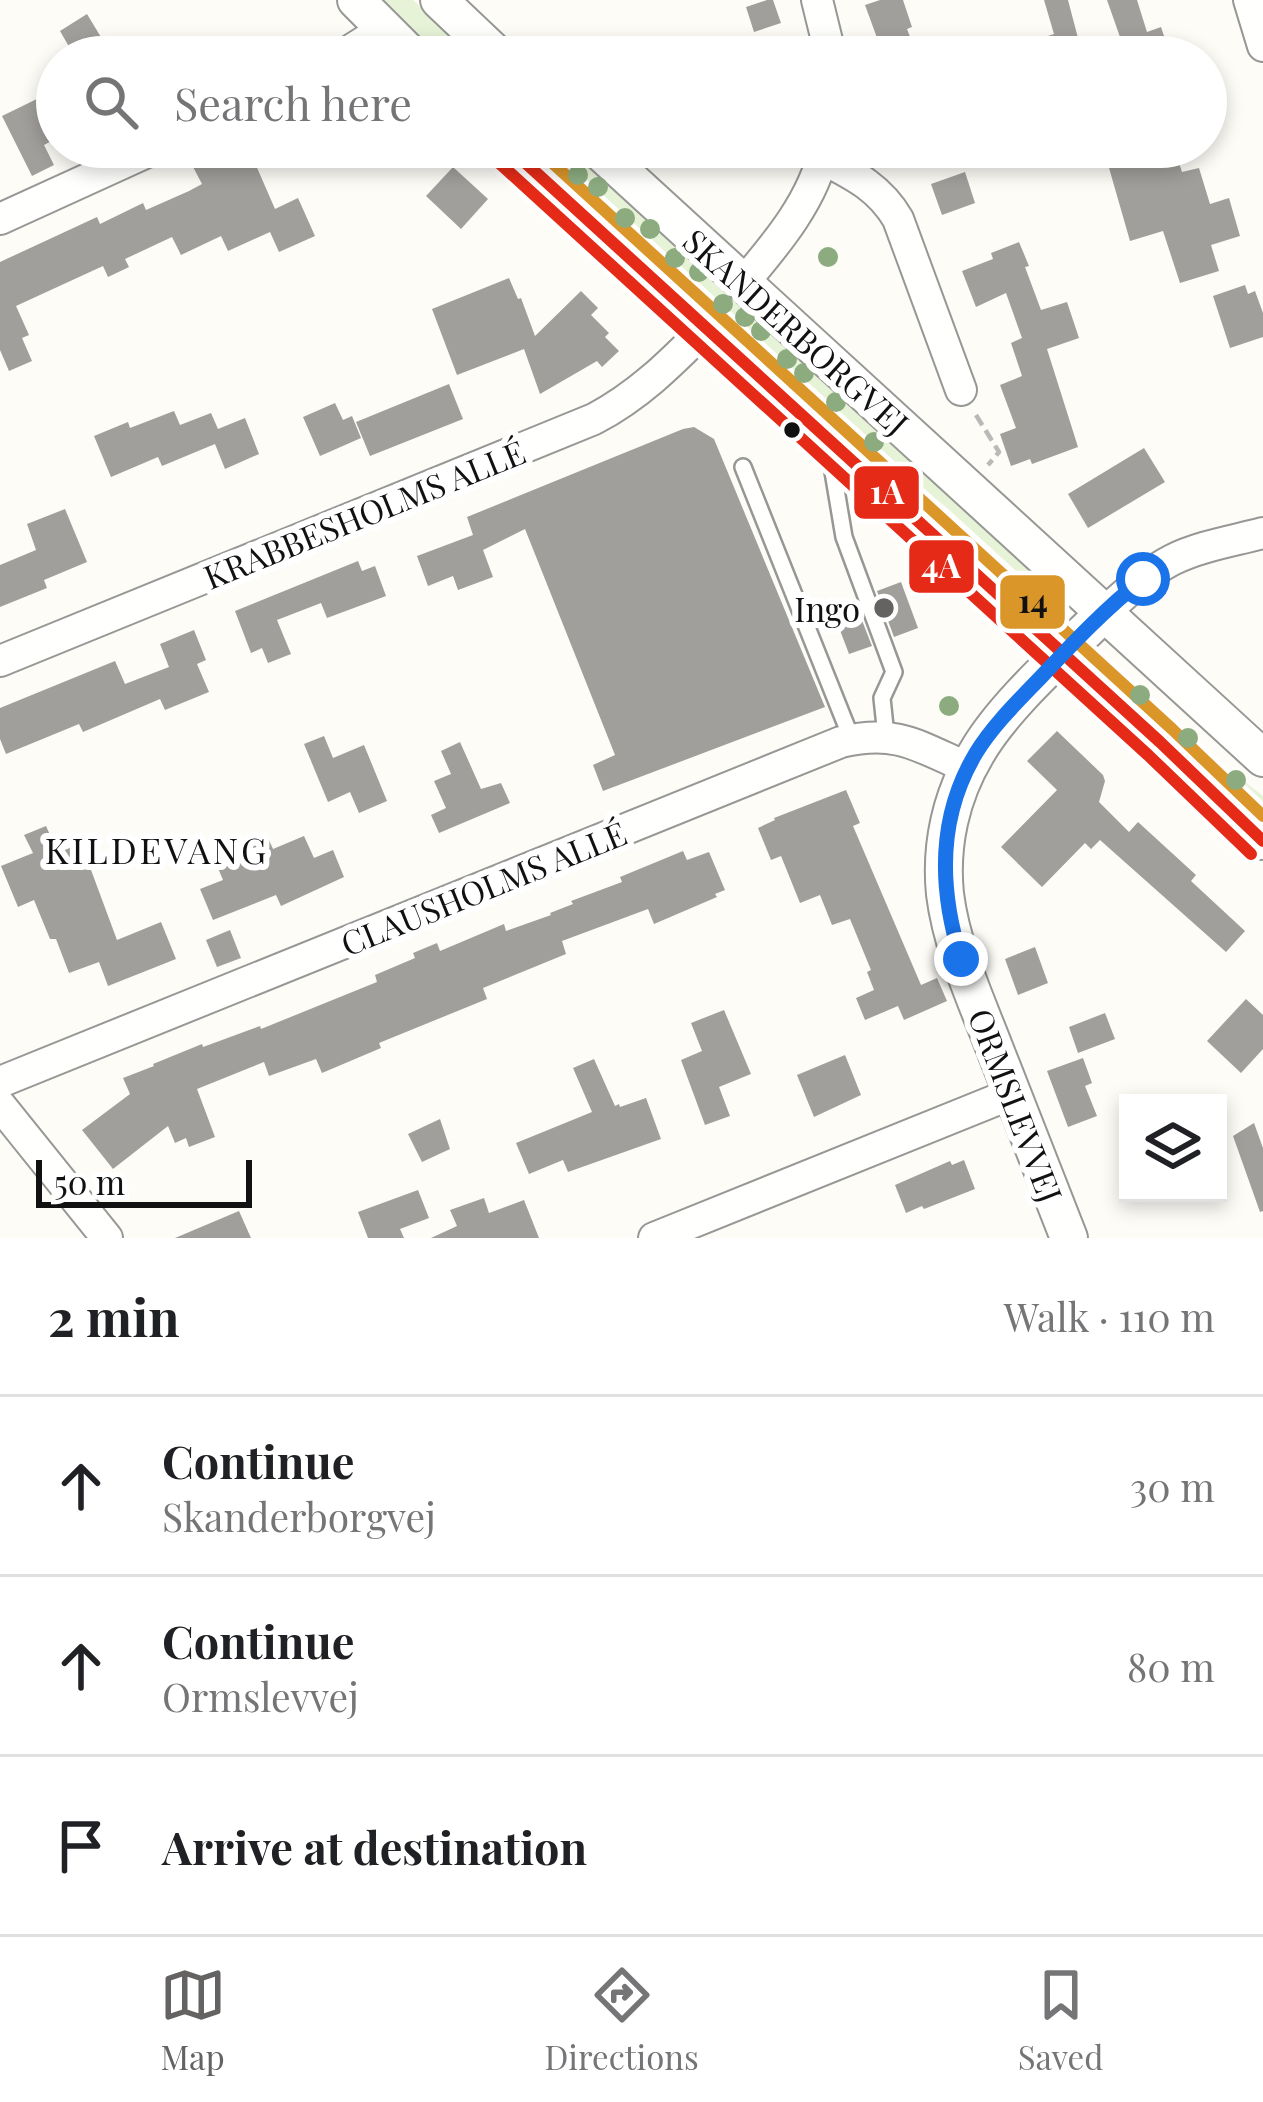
<!DOCTYPE html>
<meta charset="utf-8">
<style>
:root{--surface:#fff;--page:#f6f6f6;--text:#202124;--muted:#757577;--line:#e0e0e0;--accent:#646362}
body{margin:0;font-family:"Playfair Display",serif;background:var(--page);color:var(--text)}
.controls{position:absolute;right:36px;bottom:36px;display:grid;overflow:hidden;border-radius:0px;box-shadow:0 6px 18px #0003}
.controls button{width:108px;height:108px;display:grid;place-items:center;padding:0;border:0;border-bottom:3px solid var(--line);background:var(--surface);color:var(--text);font:60px sans-serif}
.scale{position:absolute;left:36px;bottom:30px;width:216px;box-sizing:border-box;padding-left:12px;border:6px solid #111;border-top:0;font-size:33px;line-height:42px;white-space:nowrap;color:#111;-webkit-text-stroke:9px #fff;paint-order:stroke}
.stop{position:absolute;width:36px;height:36px;margin:-27px;border:9px solid #1a73e8;border-radius:50%;background:#fff}
.stop.end{background:#1a73e8;border-color:#fff;box-shadow:0 3px 12px #0008}
.list{margin:0;padding:0;list-style:none}
h2{display:flex;justify-content:space-between;align-items:center;height:156px;margin:0;padding:0 48px;font-size:51px}
h2 small{font-size:39px;font-weight:400;color:var(--muted)}
.list li{display:grid;grid-template-columns:78px 1fr auto;gap:36px;align-items:center;box-sizing:border-box;height:180px;padding:0 48px;border-top:3px solid var(--line)}
.list b{display:block;font-size:45px;white-space:nowrap}
.list p{margin:0;font-size:39px;white-space:nowrap;color:var(--muted)}
.list em{font-size:39px;font-style:normal;color:var(--muted)}
.icon{flex:none;width:66px;height:66px;fill:none;stroke:currentColor;stroke-width:2;stroke-linecap:round;stroke-linejoin:round}
.map{position:relative;flex:none;width:1263px;height:1238px;overflow:hidden}
.search{position:absolute;background:var(--surface);box-shadow:0 6px 18px #0003;left:36px;right:36px;top:36px;height:132px;display:flex;align-items:center;gap:30px;box-sizing:border-box;padding:0 42px;border-radius:66px;color:var(--muted);font-size:45px}
.sheet{height:696px;background:var(--surface)}
nav{display:flex;justify-content:space-around;align-items:center;box-sizing:border-box;height:168px;border-top:3px solid var(--line);background:var(--surface);font-size:33px;color:var(--muted)}
nav a{display:grid;justify-items:center;gap:6px}
nav .on{color:var(--accent)}
.map>svg:first-child{display:block}
.green{fill:#e7f3d7}
.building{fill:#a19f9c}
.lines{fill:none;stroke-linecap:round;stroke-linejoin:round}
.service-casing{stroke:#979795;stroke-width:20}
.minor-casing{stroke:#979795;stroke-width:34}
.tertiary-casing{stroke:#979795;stroke-width:40}
.path{stroke:#b9b9b8;stroke-width:4.5;stroke-dasharray:12 6;stroke-linecap:butt}
.service{stroke:#fffffe;stroke-width:15}
.minor{stroke:#fffffe;stroke-width:30}
.tertiary{stroke:#fffffe;stroke-width:36}
.bus-1-casing{stroke:#fff;stroke-width:21}
.bus-2-casing{stroke:#fff;stroke-width:21}
.bus-3-casing{stroke:#fff;stroke-width:21}
.bus-1{stroke:#e52b18;stroke-width:12}
.bus-2{stroke:#e52b18;stroke-width:12}
.bus-3{stroke:#db9629;stroke-width:12}
.tree{fill:#8cac80}
.route{stroke:#1a73e8;stroke-width:15}
.bus-dot{fill:#111;stroke:#fff;stroke-width:4.5}
.poi-dot{fill:#646362;stroke:#fff;stroke-width:4.5}
.labels{text-anchor:middle;dominant-baseline:central;stroke-width:12;stroke-linejoin:round;paint-order:stroke}
.street-label{font-size:33px;fill:#111;stroke:#fff}
.poi-label{font-size:33px;fill:#111;stroke:#fff;text-anchor:end}
.neighbourhood-label{font-size:36px;letter-spacing:3px;fill:#111;stroke:#fff}
.line-badge{stroke:#fff;stroke-width:4.5}
.badge-label{font-size:33px;text-anchor:middle;font-weight:bold;fill:#fff}
.pale-badge-label{font-size:33px;text-anchor:middle;font-weight:bold;fill:#111}
</style>
<div class="map">
<svg width="1263" height="1238" viewBox="0 0 1263 1238">
<rect width="100%" height="100%" fill="#fdfcf7"/>
<g class="green">
<polygon points="381,0 413,0 472,57 439,57"/>
<polygon points="533,147 569,147 1042,578 1034,587 946,507 842,428"/>
<polygon points="1137,684 1227,768 1263,796 1263,815 1130,692"/>
</g>
<g class="building">
<polygon points="767,0 773,0 781,23 754,32 746,7"/>
<polygon points="880,0 903,0 912,27 907,29 918,57 884,57 865,5"/>
<polygon points="1044,0 1068,0 1083,57 1045,57 1039,39 1054,34"/>
<polygon points="1107,0 1137,0 1147,32 1161,27 1171,57 1127,57"/>
<polygon points="87,14 113,57 75,57 60,31"/>
<polygon points="43,96 57,123 57,138 44,145 54,165 32,176 2,116"/>
<polygon points="248,147 275,209 298,198 315,236 279,252 270,232 228,251 221,236 181,255 172,237 125,259 129,267 108,277 103,266 16,306 29,335 22,338 32,361 9,371 0,350 0,262 97,217 100,224 143,203 146,210 189,191 202,184 192,165 219,154 222,160"/>
<polygon points="1103,147 1174,147 1182,172 1199,168 1210,204 1229,198 1240,236 1211,245 1219,271 1180,283 1163,231 1130,241"/>
<polygon points="453,167 488,199 461,229 426,196"/>
<polygon points="965,172 975,203 942,215 931,184"/>
<polygon points="1019,242 1029,266 1025,267 1041,310 1067,302 1079,338 1047,349 1078,447 1032,464 1030,459 1011,466 1000,434 1016,428 1000,385 1022,376 1011,343 1022,338 1006,293 976,307 962,271 993,259 991,253"/>
<polygon points="509,278 518,299 521,298 535,336 581,291 598,308 591,315 609,333 605,337 619,351 602,367 597,361 540,394 524,349 457,375 432,309"/>
<polygon points="1245,285 1248,294 1255,291 1263,313 1263,337 1230,348 1213,296"/>
<polygon points="449,384 463,419 370,456 356,422"/>
<polygon points="335,403 343,420 352,416 361,438 320,456 303,417"/>
<polygon points="174,411 180,425 211,413 218,429 245,418 259,454 225,469 215,444 162,466 158,457 111,477 94,436 128,422 130,428"/>
<polygon points="694,427 714,439 825,707 603,791 593,765 615,755 525,529 483,550 493,577 458,590 453,576 428,586 417,556 473,535 467,517 683,429"/>
<polygon points="1144,448 1165,482 1088,528 1068,494"/>
<polygon points="65,509 87,562 44,580 47,588 0,607 0,565 36,550 27,524"/>
<polygon points="358,561 362,571 375,566 386,596 327,618 321,603 277,620 291,654 268,663 262,648 251,653 235,611"/>
<polygon points="901,582 918,628 894,637 877,591"/>
<polygon points="854,600 872,646 849,654 832,609"/>
<polygon points="194,630 206,660 197,664 209,692 165,710 160,699 83,732 79,724 6,754 0,739 0,708 115,661 125,684 169,667 160,644"/>
<polygon points="1057,731 1103,775 1105,781 1099,802 1129,832 1138,822 1196,875 1191,881 1245,931 1226,952 1100,840 1091,849 1085,843 1042,887 1001,847 1057,790 1027,761"/>
<polygon points="324,736 333,758 364,745 387,801 359,813 350,792 328,802 304,744"/>
<polygon points="460,742 481,789 501,783 510,803 439,833 431,815 446,808 434,781 451,774 441,751"/>
<polygon points="846,790 860,823 853,826 921,985 937,978 947,1001 904,1020 898,1006 865,1020 856,998 874,990 867,972 871,970 850,919 832,925 820,895 800,903 781,856 771,860 758,828 775,820 774,818"/>
<polygon points="46,826 58,853 81,843 117,940 161,922 176,959 108,986 99,962 69,973 56,939 50,939 34,900 18,907 1,866 33,853 24,835"/>
<polygon points="304,836 314,858 333,850 344,877 281,906 276,895 213,920 200,889 223,880 215,861 269,840 273,849"/>
<polygon points="683,851 687,860 709,852 725,890 715,894 717,897 654,924 648,909 562,941 566,954 483,988 487,999 379,1043 381,1048 322,1073 316,1059 269,1076 264,1062 197,1089 215,1137 189,1147 186,1138 175,1143 168,1126 113,1169 82,1130 130,1094 123,1078 154,1066 153,1064 202,1044 203,1047 260,1026 261,1029 377,982 375,975 415,958 413,953 437,943 440,951 504,924 506,931 551,915 550,913 573,904 571,901 622,882 620,877"/>
<polygon points="230,930 241,958 217,967 206,940"/>
<polygon points="1035,947 1048,983 1018,995 1005,959"/>
<polygon points="1246,999 1263,1015 1263,1049 1241,1073 1207,1041"/>
<polygon points="724,1010 751,1074 719,1087 730,1116 705,1125 681,1060 702,1051 691,1023"/>
<polygon points="1105,1013 1115,1039 1078,1053 1069,1027"/>
<polygon points="845,1055 861,1095 814,1117 797,1075"/>
<polygon points="1083,1058 1092,1083 1085,1086 1097,1116 1068,1127 1047,1071"/>
<polygon points="594,1059 615,1106 619,1104 620,1107 646,1098 661,1139 568,1172 563,1160 529,1174 516,1143 592,1112 573,1068"/>
<polygon points="440,1119 450,1149 422,1162 408,1134"/>
<polygon points="1254,1123 1263,1148 1263,1211 1260,1212 1233,1136"/>
<polygon points="964,1160 975,1189 924,1209 922,1206 906,1213 895,1185 950,1161 952,1165"/>
<polygon points="418,1190 429,1218 400,1229 404,1238 368,1238 358,1212"/>
<polygon points="484,1198 489,1213 524,1200 539,1238 431,1238 457,1226 450,1210"/>
<polygon points="239,1211 251,1238 175,1238"/>
</g>
<g class="lines">
<g class="service-casing">
<g id="service">
<polyline points="829,448 844,537 894,672 882,698 886,736"/>
<polyline points="743,467 852,740"/>
</g>
</g>
<g class="minor-casing">
<g id="minor">
<polyline points="817,0 831,57"/>
<polyline points="1249,0 1263,46"/>
<polyline points="340,57 384,29"/>
<path d="M823,159C854,175 880,188 898,219L961,390"/>
<polyline points="0,219 158,147"/>
<path d="M744,282C778,242 814,199 825,147"/>
<path d="M1105,612C1126,593 1147,573 1172,560C1200,546 1233,541 1263,533"/>
<path d="M0,661L594,419C638,396 670,364 705,329"/>
<path d="M0,1082L841,742C897,729 918,746 968,768"/>
<polyline points="0,1105 107,1238"/>
<polyline points="654,1238 1011,1094"/>
</g>
</g>
<g class="tertiary-casing">
<g id="tertiary">
<polyline points="356,0 413,57"/>
<polyline points="439,0 499,57"/>
<polyline points="508,147 1160,742 1263,841"/>
<polyline points="595,147 1263,758"/>
<path d="M1069,1238C1042,1170 1015,1102 989,1034C971,989 951,942 945,894C940,845 951,796 976,754C1003,706 1065,652 1105,612"/>
</g>
</g>
<polyline class="path" points="976,415 999,452 988,465"/>
<use href="#service" class="service"/>
<use href="#minor" class="minor"/>
<use href="#tertiary" class="tertiary"/>
<g class="bus-1-casing">
<polyline id="bus-1" points="508,147 1160,742 1263,841"/>
</g>
<g class="bus-2-casing">
<polyline id="bus-2" points="496,160 1148,755 1251,854"/>
</g>
<g class="bus-3-casing">
<polyline id="bus-3" points="535,147 1172,729 1263,816"/>
</g>
<use href="#bus-1" class="bus-1"/>
<use href="#bus-2" class="bus-2"/>
<use href="#bus-3" class="bus-3"/>
</g>
<g class="tree">
<circle cx="578" cy="175" r="10"/>
<circle cx="598" cy="187" r="10"/>
<circle cx="625" cy="218" r="10"/>
<circle cx="650" cy="229" r="10"/>
<circle cx="828" cy="257" r="10"/>
<circle cx="675" cy="258" r="10"/>
<circle cx="699" cy="272" r="10"/>
<circle cx="723" cy="304" r="10"/>
<circle cx="745" cy="317" r="10"/>
<circle cx="761" cy="331" r="10"/>
<circle cx="787" cy="359" r="10"/>
<circle cx="804" cy="373" r="10"/>
<circle cx="836" cy="402" r="10"/>
<circle cx="874" cy="442" r="10"/>
<circle cx="1140" cy="695" r="10"/>
<circle cx="949" cy="706" r="10"/>
<circle cx="1188" cy="738" r="10"/>
<circle cx="1236" cy="780" r="10"/>
</g>
<g class="lines">
<path class="route" d="M961,959C939,889 937,818 976,753C993,725 1019,700 1042,676C1074,642 1106,608 1143,579"/>
</g>
<circle class="bus-dot" cx="792" cy="430" r="10"/>
<circle class="poi-dot" cx="884" cy="608" r="12"/>
<g class="labels">
<g class="street-label">
<text transform="translate(797 331) rotate(42)">SKANDERBORGVEJ</text>
<text transform="translate(364 513) rotate(-22)">KRABBESHOLMS ALLÉ</text>
<text transform="translate(483 887) rotate(-22)">CLAUSHOLMS ALLÉ</text>
<text transform="translate(1017 1105) rotate(69)">ORMSLEVVEJ</text>
</g>
<g class="poi-label">
<text x="860" y="608">Ingo</text>
</g>
<g class="neighbourhood-label">
<text x="157" y="849">KILDEVANG</text>
</g>
</g>
<g class="line-badge">
<rect x="852" y="464" width="69" height="57" rx="12" fill="#e52b18"/>
<rect x="907" y="538" width="69" height="57" rx="12" fill="#e52b18"/>
<rect x="998" y="573" width="69" height="58" rx="12" fill="#db9629"/>
</g>
<g class="badge-label">
<text x="887" y="504">1A</text>
<text x="941" y="578">4A</text>
</g>
<g class="pale-badge-label">
<text x="1033" y="613">14</text>
</g>
</svg>
<div class="controls">
<button><svg class="icon" aria-label="layers" viewBox="0 0 24 24"><path d="M12 4l9 5-9 5-9-5zM3 14l9 5 9-5"/></svg></button>
</div>
<div class="scale">50 m</div>
<div class="stop" style="left:1143px;top:579px"></div>
<div class="stop end" style="left:961px;top:959px"></div>
<div class="search"><svg class="icon" aria-label="search" viewBox="0 0 24 24"><circle cx="10" cy="10" r="6"/><path d="M15 15l6 6"/></svg>Search here</div>
</div>
<section class="sheet">
<h2>2 min<small>Walk · 110 m</small></h2>
<ul class="list">
<li><svg class="icon" aria-label="ahead" viewBox="0 0 24 24"><path d="M12 20V5M6 11l6-6 6 6"/></svg><div><b>Continue</b><p>Skanderborgvej</p></div><em>30 m</em></li>
<li><svg class="icon" aria-label="ahead" viewBox="0 0 24 24"><path d="M12 20V5M6 11l6-6 6 6"/></svg><div><b>Continue</b><p>Ormslevvej</p></div><em>80 m</em></li>
<li><svg class="icon" aria-label="arrive" viewBox="0 0 24 24"><path d="M6 21V4h12l-3 4 3 4H6"/></svg><div><b>Arrive at destination</b></div></li>
</ul>
</section>
<nav>
<a class="on"><svg class="icon" aria-label="map" viewBox="0 0 24 24"><path d="M3 6l6-2 6 2 6-2v14l-6 2-6-2-6 2zM9 4v14M15 6v14"/></svg>Map</a>
<a><svg class="icon" aria-label="directions" viewBox="0 0 24 24"><path d="M12 3l9 9-9 9-9-9zM9 14v-3h6M13 9l2 2-2 2"/></svg>Directions</a>
<a><svg class="icon" aria-label="saved" viewBox="0 0 24 24"><path d="M7 4h10v16l-5-4-5 4z"/></svg>Saved</a>
</nav>
